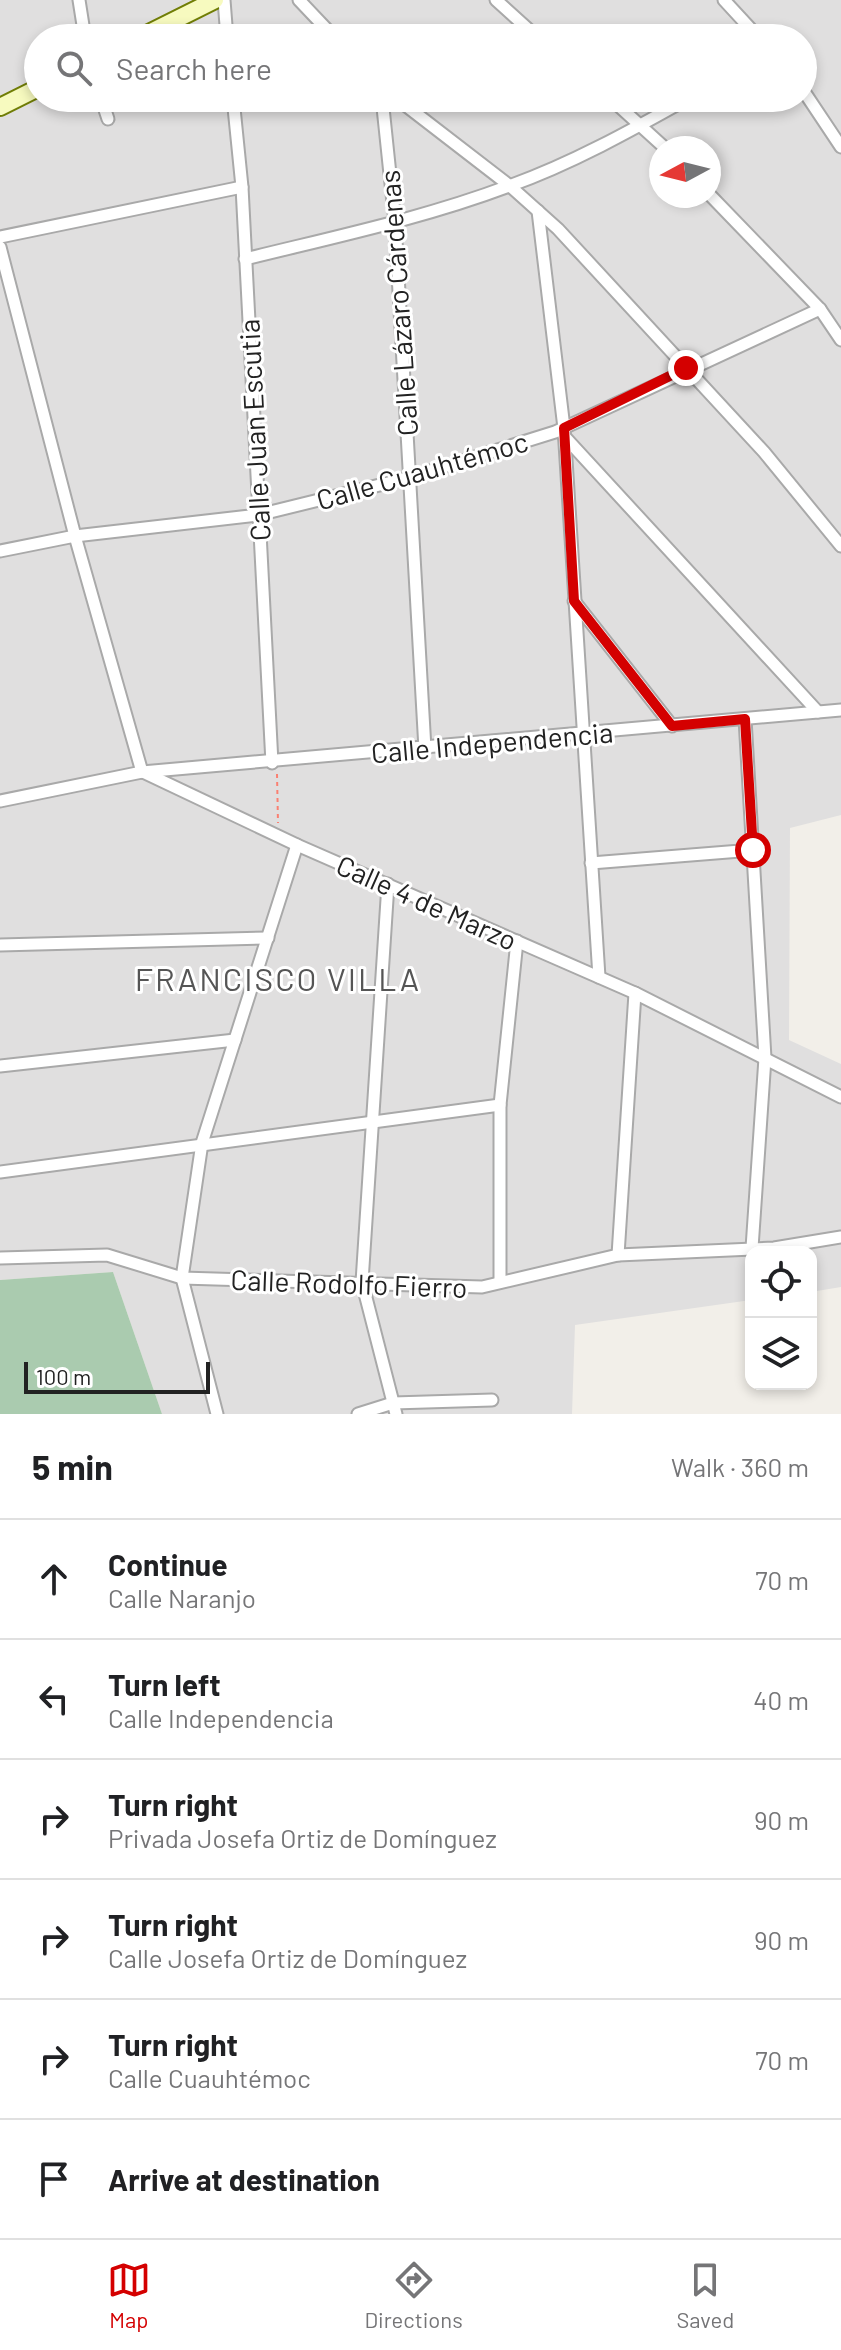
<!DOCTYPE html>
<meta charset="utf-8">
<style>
:root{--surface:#fff;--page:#f2f2f2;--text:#202124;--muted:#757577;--line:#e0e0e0;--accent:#d40000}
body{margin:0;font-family:Barlow,sans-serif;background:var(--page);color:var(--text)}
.controls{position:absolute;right:24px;bottom:24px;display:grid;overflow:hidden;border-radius:16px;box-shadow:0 4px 12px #0003}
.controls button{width:72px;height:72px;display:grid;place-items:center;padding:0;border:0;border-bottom:2px solid var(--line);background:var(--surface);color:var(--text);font:40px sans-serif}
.compass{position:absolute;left:649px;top:136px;width:72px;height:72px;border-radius:50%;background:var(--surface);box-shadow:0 4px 12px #0003;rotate:263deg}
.scale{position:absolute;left:24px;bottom:20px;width:186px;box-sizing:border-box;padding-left:8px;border:4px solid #222;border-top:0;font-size:22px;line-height:28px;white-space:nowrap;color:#222;-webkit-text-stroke:6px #fff;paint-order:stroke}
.stop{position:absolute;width:24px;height:24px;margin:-18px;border:6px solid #d40000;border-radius:50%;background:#fff}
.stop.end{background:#d40000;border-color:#fff;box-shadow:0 2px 8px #0008}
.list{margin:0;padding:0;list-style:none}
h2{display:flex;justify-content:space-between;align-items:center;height:104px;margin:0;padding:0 32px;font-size:34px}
h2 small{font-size:26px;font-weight:400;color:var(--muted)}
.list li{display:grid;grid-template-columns:52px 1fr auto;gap:24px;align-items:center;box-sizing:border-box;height:120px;padding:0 32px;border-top:2px solid var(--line)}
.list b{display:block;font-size:30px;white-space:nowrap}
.list p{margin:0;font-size:26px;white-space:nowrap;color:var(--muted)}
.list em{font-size:26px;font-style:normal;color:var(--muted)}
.icon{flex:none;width:44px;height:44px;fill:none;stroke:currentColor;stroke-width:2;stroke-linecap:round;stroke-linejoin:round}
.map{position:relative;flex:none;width:841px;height:1414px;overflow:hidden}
.search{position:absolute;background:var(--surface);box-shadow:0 4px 12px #0003;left:24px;right:24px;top:24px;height:88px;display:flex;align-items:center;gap:20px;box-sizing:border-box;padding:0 28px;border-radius:44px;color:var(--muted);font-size:30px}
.sheet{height:824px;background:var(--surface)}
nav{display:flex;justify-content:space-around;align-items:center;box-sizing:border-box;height:112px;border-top:2px solid var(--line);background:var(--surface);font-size:22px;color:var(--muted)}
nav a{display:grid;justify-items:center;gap:4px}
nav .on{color:var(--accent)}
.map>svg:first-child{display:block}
.residential{fill:#e0dfdf;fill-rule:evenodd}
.cemetery{fill:#aacbaf}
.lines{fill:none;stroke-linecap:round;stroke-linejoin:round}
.street-casing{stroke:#a9a9a9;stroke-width:15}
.secondary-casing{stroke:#707d05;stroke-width:20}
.path{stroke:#fa8072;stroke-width:2;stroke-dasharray:4 4;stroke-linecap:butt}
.street{stroke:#fff;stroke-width:11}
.secondary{stroke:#f7fabf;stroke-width:16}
.route{stroke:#d40000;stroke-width:10}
.labels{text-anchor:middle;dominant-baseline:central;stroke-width:6;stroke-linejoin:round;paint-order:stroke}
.street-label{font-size:28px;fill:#222;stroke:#fff}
.quarter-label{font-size:32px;letter-spacing:2px;fill:#555;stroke:#fff}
</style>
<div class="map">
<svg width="841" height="1414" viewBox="0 0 841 1414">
<rect width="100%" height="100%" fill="#f2efe9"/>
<path class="residential" d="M0,0H841V815L790,828L789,1040L841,1064V1287L811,1292V1252H751V1300L575,1325L572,1414H162L113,1272L0,1280ZM38,38H803V98H38ZM661,148H709V196H661Z"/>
<polygon class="cemetery" points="113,1272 162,1414 0,1414 0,1280"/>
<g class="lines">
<g class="street-casing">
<g id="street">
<polyline points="79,0 85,38"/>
<polyline points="224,0 227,38"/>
<polyline points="299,0 335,38"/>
<polyline points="496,0 538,38"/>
<polyline points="724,0 759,38"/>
<polyline points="803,90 841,147"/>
<polyline points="101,98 108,119"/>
<polyline points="233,98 242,187 272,763"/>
<polyline points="382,98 395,222 425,749"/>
<polyline points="396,98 510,186 558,229 764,452 841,546"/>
<polyline points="610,98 665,148"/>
<polyline points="709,194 820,309 841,340"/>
<polyline points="538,211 564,428 599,977"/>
<polyline points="0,237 242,187"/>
<polyline points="0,247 75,536 142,772"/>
<path d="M245,259C334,237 424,218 509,186C571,164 632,130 689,98"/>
<polyline points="564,436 818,712"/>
<polyline points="0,551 75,536 258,515 408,478 555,432 820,309"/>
<polyline points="574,601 672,726"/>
<polyline points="745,719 765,1058 752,1248"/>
<polyline points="143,772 297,845 635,993 841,1097"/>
<polyline points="0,801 142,772 841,710"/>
<polyline points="591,863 753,850"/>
<polyline points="388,884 362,1282 396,1414"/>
<polyline points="0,945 268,938"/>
<polyline points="0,1066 235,1040"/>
<polyline points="0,1172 500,1105"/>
<polyline points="618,1255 635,993"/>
<polyline points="0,1258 107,1255 182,1278 482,1287 618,1255 774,1248 841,1237"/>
<polyline points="500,1282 500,1105 517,941"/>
<polyline points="217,1414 182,1278 202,1143 297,845"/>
<polyline points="358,1414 393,1403 492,1400"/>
</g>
</g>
<g class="secondary-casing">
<g id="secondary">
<polyline points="139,38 215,0"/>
<polyline points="0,107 38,88"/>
</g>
</g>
<polyline class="path" points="277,774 278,823"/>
<use href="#street" class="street"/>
<use href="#secondary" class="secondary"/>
</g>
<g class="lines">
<polyline class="route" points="686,368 564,428 574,601 672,726 745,719 753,850"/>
</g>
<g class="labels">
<g class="street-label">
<text transform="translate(398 303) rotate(-94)">Calle Lázaro Cárdenas</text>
<text transform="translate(254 430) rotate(-93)">Calle Juan Escutia</text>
<text transform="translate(422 470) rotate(-16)">Calle Cuauhtémoc</text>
<text transform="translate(492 742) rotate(-5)">Calle Independencia</text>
<text transform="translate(427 902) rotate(24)">Calle 4 de Marzo</text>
<text transform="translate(349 1283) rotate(2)">Calle Rodolfo Fierro</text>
</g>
<g class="quarter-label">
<text x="278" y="978">FRANCISCO VILLA</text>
</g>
</g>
</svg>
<div class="controls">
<button><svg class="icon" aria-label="locate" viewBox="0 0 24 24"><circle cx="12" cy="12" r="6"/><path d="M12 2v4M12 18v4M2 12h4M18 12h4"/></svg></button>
<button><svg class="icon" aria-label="layers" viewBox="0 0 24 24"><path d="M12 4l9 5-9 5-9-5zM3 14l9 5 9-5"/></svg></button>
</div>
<svg class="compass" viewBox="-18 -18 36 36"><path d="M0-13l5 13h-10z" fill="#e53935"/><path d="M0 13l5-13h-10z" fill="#757577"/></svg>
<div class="scale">100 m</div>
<div class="stop" style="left:753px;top:850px"></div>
<div class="stop end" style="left:686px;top:368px"></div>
<div class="search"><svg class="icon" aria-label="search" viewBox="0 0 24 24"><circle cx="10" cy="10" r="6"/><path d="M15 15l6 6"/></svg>Search here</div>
</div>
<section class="sheet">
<h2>5 min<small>Walk · 360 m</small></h2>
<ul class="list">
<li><svg class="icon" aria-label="ahead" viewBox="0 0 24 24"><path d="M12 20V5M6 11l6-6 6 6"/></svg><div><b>Continue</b><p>Calle Naranjo</p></div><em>70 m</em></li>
<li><svg class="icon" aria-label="left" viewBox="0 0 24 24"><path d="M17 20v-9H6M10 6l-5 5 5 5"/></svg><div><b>Turn left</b><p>Calle Independencia</p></div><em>40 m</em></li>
<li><svg class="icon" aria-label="right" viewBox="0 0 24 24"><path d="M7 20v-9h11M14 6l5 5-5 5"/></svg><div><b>Turn right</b><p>Privada Josefa Ortiz de Domínguez</p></div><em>90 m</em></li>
<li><svg class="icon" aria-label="right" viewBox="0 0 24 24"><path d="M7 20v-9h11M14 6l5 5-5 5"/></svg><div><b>Turn right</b><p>Calle Josefa Ortiz de Domínguez</p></div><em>90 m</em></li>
<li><svg class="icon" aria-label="right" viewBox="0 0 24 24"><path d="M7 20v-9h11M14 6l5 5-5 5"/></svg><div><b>Turn right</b><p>Calle Cuauhtémoc</p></div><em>70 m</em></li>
<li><svg class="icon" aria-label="arrive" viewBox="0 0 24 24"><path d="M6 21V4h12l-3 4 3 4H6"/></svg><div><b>Arrive at destination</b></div></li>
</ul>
</section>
<nav>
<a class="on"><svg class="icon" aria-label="map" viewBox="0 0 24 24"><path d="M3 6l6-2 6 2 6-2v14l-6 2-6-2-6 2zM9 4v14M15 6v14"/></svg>Map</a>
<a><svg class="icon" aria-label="directions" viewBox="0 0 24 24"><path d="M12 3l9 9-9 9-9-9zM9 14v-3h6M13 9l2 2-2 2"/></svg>Directions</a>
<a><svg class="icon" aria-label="saved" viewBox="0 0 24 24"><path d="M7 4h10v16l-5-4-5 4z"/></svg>Saved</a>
</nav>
